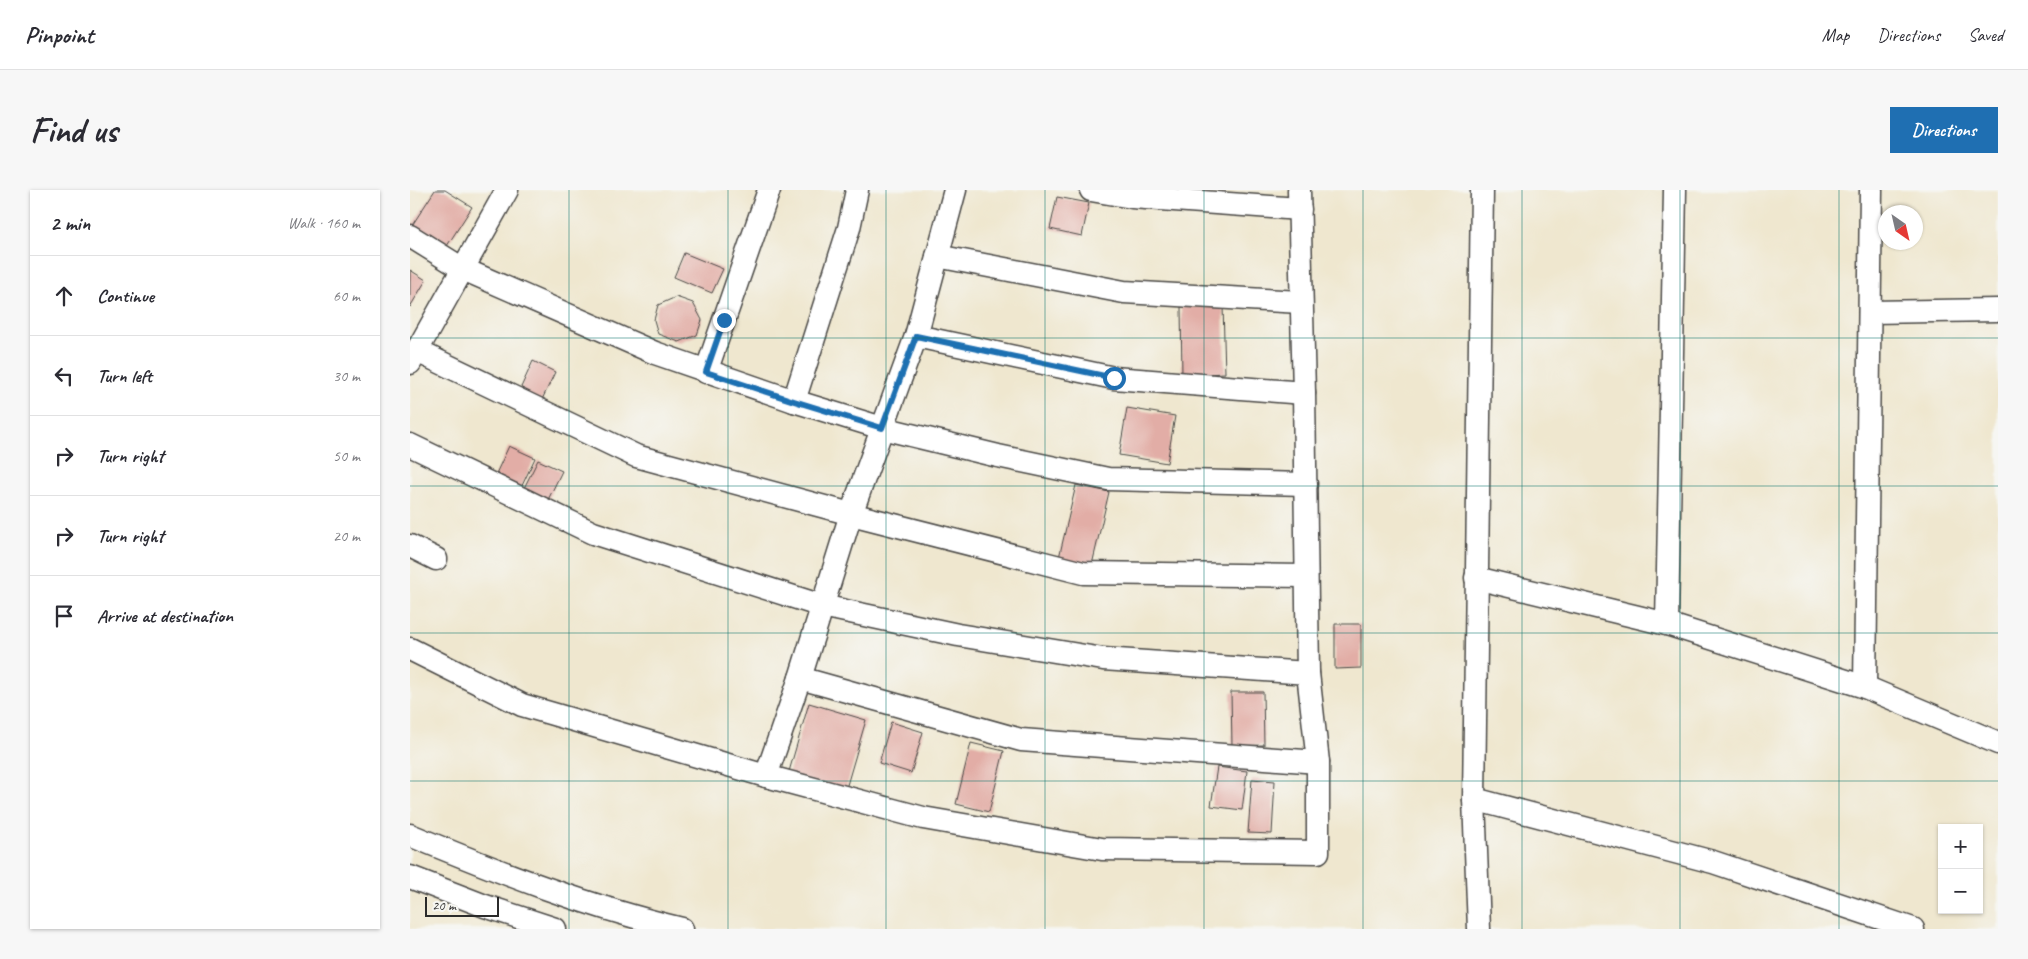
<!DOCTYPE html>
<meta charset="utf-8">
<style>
:root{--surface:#fff;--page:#f7f7f7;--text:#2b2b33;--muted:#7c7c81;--line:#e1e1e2;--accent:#1f6fb2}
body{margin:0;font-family:Caveat,sans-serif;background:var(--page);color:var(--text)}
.controls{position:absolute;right:15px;bottom:15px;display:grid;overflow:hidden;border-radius:0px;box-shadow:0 1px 4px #0004}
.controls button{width:45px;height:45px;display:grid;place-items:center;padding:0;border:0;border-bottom:1px solid var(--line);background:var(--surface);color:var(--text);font:25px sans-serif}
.compass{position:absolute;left:1468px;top:15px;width:45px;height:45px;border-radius:50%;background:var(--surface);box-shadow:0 1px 4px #0004;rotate:146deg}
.scale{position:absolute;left:15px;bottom:12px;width:74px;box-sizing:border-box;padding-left:5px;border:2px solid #2b2b2b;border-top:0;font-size:14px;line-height:18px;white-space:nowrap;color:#2b2b2b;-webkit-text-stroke:4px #f6f6f2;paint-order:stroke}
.stop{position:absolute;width:15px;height:15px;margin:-11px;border:4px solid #1f6fb2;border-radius:50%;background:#fff}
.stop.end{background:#1f6fb2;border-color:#fff;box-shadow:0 1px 5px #0008}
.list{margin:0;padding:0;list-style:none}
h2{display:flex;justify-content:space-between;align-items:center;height:65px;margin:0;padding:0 20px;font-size:21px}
h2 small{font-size:16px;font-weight:400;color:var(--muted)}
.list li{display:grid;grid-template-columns:32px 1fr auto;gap:15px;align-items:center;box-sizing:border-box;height:80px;padding:0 20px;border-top:1px solid var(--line)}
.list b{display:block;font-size:19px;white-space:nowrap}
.list em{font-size:16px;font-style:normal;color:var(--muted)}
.icon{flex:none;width:28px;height:28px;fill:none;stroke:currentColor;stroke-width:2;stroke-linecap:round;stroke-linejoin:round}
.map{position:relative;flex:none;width:1588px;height:739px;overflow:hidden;border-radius:0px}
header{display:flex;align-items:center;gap:30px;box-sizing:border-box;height:70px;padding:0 25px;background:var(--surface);border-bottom:1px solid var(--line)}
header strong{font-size:24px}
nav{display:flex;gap:28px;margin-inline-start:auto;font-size:18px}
.intro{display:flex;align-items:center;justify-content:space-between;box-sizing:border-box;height:120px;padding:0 30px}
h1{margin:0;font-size:35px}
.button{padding:12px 22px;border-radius:0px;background:var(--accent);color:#fff;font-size:18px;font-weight:700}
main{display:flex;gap:30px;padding:0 30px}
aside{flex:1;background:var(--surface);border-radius:0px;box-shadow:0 1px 4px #0004}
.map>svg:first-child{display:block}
.building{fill:#e2ada6}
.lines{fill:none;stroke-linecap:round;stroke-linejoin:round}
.street-casing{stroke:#484744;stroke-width:25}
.street{stroke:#fff;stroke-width:22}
.route{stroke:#1f6fb2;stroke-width:6}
.grid{fill:none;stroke:#0f766e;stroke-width:1;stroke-opacity:0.55}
</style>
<header>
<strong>Pinpoint</strong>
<nav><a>Map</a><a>Directions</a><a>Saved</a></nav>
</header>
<div class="intro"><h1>Find us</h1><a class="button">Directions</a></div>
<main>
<aside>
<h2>2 min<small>Walk · 160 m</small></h2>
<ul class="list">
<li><svg class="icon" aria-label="ahead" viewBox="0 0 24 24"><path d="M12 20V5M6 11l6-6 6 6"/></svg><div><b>Continue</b></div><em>60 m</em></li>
<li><svg class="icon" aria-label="left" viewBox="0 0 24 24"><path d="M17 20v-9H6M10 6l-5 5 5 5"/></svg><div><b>Turn left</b></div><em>30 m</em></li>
<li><svg class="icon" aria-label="right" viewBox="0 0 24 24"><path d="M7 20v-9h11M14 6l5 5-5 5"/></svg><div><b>Turn right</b></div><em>50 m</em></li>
<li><svg class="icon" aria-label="right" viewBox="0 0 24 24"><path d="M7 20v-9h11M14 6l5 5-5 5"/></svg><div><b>Turn right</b></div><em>20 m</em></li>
<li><svg class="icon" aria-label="arrive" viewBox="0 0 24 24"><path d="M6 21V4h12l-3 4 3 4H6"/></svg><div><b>Arrive at destination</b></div></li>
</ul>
</aside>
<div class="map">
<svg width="1588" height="739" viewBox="0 0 1588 739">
<rect width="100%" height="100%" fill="#f6f6f2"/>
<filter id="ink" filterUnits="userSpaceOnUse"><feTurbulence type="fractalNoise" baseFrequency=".02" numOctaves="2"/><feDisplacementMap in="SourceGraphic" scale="10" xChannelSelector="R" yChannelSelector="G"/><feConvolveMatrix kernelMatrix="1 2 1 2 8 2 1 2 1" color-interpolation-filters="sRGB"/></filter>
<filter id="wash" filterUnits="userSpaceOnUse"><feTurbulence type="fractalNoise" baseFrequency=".0096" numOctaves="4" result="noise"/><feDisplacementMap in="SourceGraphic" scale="20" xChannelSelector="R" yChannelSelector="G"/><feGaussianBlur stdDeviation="1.12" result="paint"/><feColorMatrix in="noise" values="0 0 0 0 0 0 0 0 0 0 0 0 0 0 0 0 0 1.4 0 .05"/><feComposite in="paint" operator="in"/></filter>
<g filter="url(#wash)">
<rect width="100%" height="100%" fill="#efe7cf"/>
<g id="blocks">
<g class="building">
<polygon points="25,0 35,0 62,17 35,59 1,37"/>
<polygon points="647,7 679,13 672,46 640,39"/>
<polygon points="274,63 313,79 302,103 264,87"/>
<polygon points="0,80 16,90 0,117"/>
<polygon points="266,107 283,113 292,130 287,145 269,152 248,144 244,130 248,115"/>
<polygon points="813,116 815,183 772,185 771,117"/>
<polygon points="123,171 145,182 129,216 107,206"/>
<polygon points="717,218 765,226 757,273 709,265"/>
<polygon points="99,256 125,268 109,302 83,290"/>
<polygon points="128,270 152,281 136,314 112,302"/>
<polygon points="666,295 699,302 681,379 648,372"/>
<polygon points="925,434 951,434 951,478 925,479"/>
<polygon points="821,502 853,502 854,555 822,556"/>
<polygon points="399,513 456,530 435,602 378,585"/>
<polygon points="481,532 513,542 501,583 469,573"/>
<polygon points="561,553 594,561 579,622 546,614"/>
<polygon points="807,577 837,581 832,620 801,616"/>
<polygon points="842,589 865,591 862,644 838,643"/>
</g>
</g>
</g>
<g filter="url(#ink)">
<use href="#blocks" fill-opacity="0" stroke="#484744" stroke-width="1"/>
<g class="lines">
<g class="street-casing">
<g id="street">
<polyline points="681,0 722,7 890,19"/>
<polyline points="0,46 53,79 245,163 384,211 472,238 588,266 698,289 896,294"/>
<polyline points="527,66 714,102 891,112"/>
<polyline points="1460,122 1588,120"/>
<polyline points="506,146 704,188 894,203"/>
<polyline points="7,161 226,266 441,324 673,383 896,386"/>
<polyline points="0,173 97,0"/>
<polyline points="296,182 359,0"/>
<polyline points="384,211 439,38 447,0"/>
<polyline points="0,255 183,343 412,416 548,445 693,469 898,483"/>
<polyline points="0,356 26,369"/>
<polyline points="1066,388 1257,434 1455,497 1588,553"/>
<polyline points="1257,434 1265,0"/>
<polyline points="0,459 112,515 356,586 513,628 692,659 908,662 908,572 898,483 894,203 889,0"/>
<polyline points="390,488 611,550 908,572"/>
<polyline points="1455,497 1461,0"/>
<polyline points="356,586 390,488 441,324 506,146 545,0"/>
<polyline points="1064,609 1303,672 1503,739"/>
<path d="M0,645C89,682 178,717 272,739"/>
<polyline points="0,687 75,716 145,739"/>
<polyline points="1069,739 1064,609 1072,0"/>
</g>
</g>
<use href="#street" class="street"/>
</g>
</g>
<g class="lines" filter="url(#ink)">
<polyline class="route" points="314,130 296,182 384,211 472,238 506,146 704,188"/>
</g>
<path class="grid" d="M159,0V739M318,0V739M476,0V739M635,0V739M794,0V739M953,0V739M1112,0V739M1270,0V739M1429,0V739M0,148H1588M0,296H1588M0,443H1588M0,591H1588"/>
</svg>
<div class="controls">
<button>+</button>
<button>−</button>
</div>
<svg class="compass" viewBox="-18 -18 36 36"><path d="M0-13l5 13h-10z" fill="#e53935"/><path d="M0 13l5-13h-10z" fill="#7c7c81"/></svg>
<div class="scale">20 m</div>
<div class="stop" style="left:704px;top:188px"></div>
<div class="stop end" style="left:314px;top:130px"></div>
</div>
</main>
